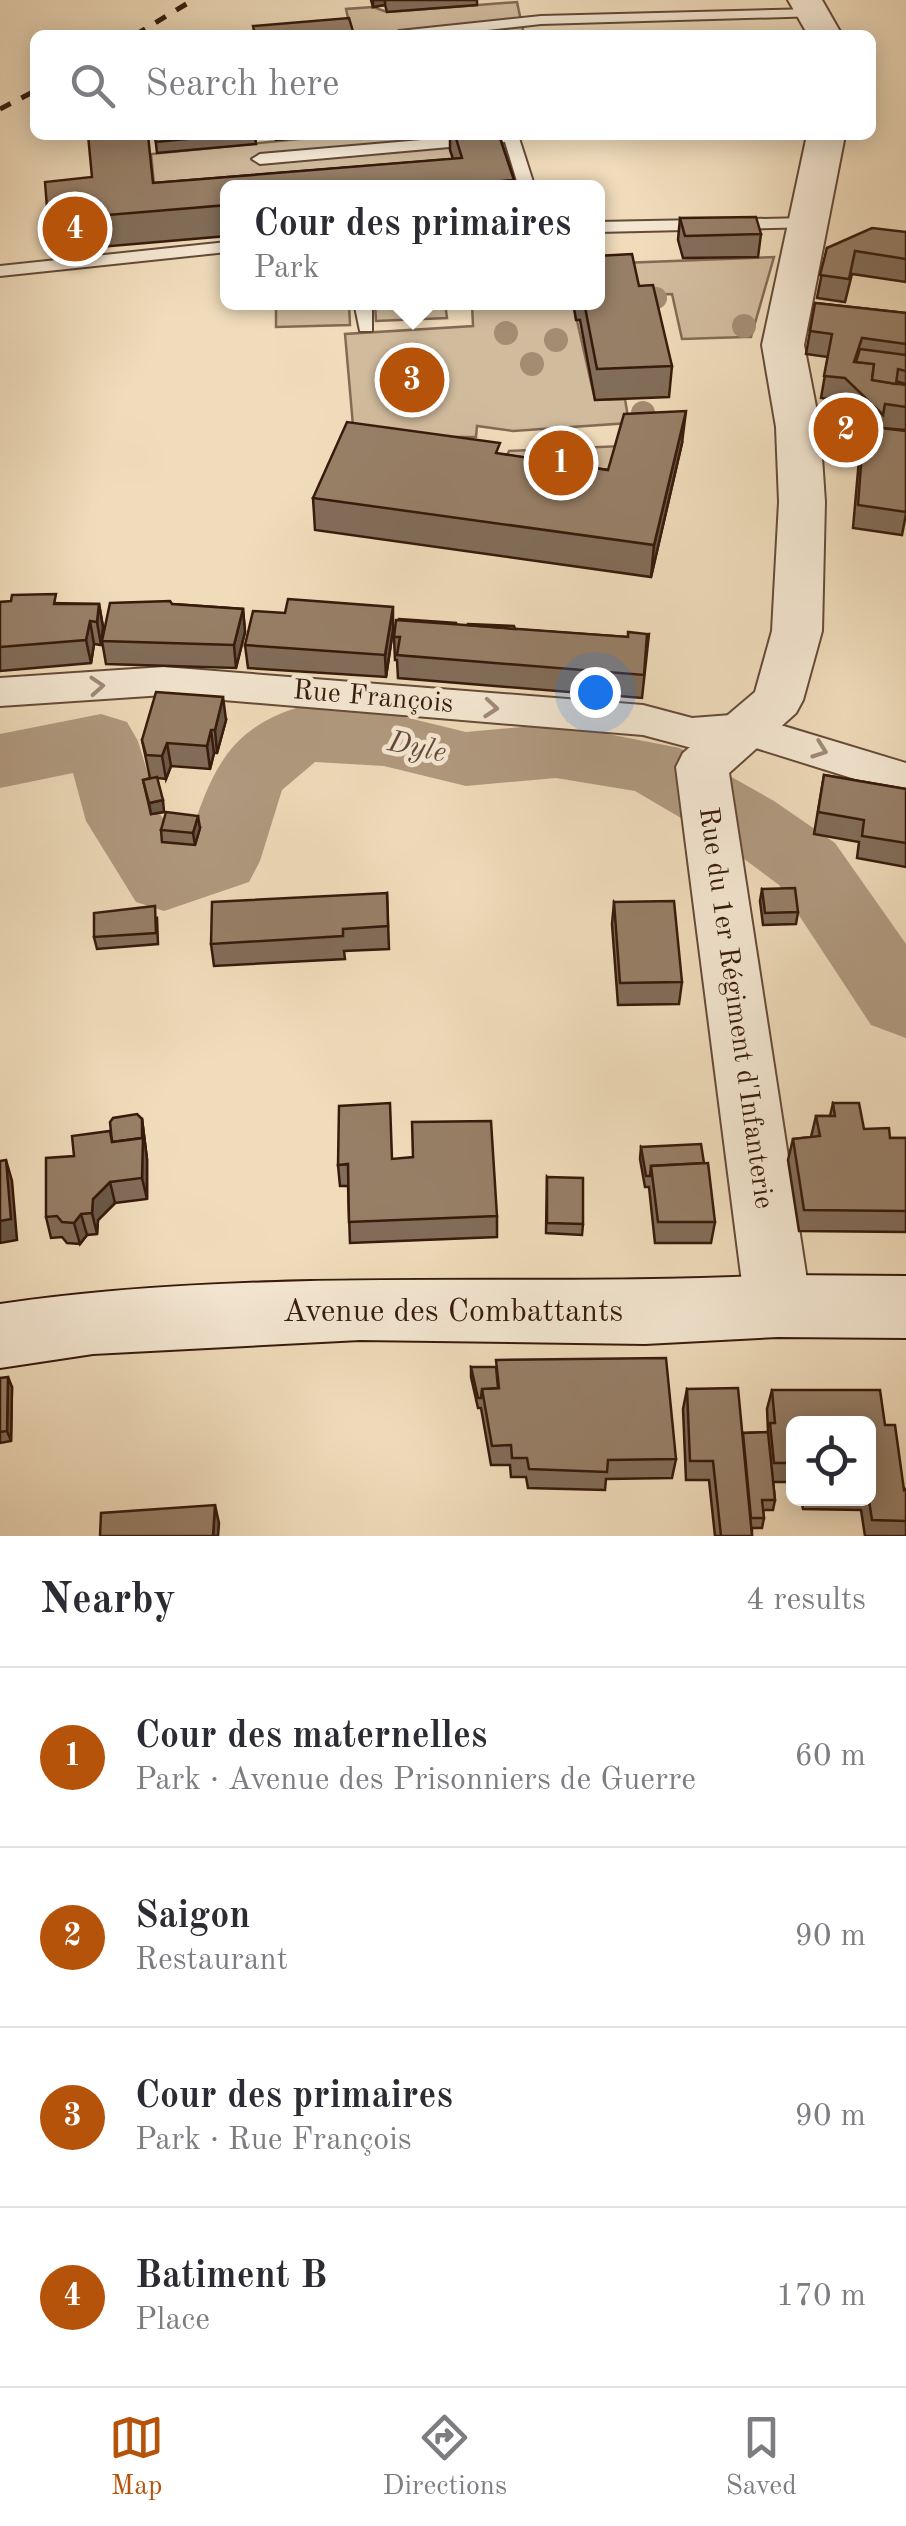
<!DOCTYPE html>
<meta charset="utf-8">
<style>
:root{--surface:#fff;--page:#f2f2f3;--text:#2b2b33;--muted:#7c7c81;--line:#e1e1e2;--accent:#b45309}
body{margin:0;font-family:"Old Standard TT",serif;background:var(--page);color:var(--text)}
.controls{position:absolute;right:30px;bottom:30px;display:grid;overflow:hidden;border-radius:15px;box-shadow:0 5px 25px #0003}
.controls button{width:90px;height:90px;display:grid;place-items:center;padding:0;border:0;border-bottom:2px solid var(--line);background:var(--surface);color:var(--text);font:50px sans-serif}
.you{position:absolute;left:595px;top:692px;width:35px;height:35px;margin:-25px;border:8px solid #fff;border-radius:50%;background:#1a73e8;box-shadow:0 0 0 15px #1a73e833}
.badge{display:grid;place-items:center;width:65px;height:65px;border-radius:50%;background:var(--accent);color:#fff;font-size:32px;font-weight:700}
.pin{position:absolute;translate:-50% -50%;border:5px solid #fff;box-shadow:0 2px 10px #0006}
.popup{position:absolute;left:220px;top:180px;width:385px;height:130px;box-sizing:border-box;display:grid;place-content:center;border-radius:15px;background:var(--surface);filter:drop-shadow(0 2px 8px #0005);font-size:32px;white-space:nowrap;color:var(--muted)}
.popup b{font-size:38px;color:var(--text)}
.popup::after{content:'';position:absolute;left:50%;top:100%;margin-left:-20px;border:20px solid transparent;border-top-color:var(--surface)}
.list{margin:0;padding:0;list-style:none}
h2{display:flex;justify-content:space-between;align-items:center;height:130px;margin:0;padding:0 40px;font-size:42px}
h2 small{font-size:32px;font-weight:400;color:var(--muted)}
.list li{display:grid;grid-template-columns:65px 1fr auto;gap:30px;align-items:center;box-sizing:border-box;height:180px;padding:0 40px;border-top:2px solid var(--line)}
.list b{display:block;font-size:38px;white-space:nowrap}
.list p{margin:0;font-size:32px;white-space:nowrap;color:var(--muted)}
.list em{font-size:32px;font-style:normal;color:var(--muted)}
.icon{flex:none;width:55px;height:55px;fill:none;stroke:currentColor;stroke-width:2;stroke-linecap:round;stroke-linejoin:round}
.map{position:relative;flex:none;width:906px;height:1536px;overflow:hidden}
.search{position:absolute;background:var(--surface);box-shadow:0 5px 25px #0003;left:30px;right:30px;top:30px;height:110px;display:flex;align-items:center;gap:25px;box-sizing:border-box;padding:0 35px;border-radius:15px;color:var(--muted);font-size:38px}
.sheet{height:850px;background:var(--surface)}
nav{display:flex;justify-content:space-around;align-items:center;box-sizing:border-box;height:140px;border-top:2px solid var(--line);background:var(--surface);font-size:28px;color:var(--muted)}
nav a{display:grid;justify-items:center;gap:5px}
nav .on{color:var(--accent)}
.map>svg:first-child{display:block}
.green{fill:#d1bb9d;stroke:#846a54;stroke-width:2.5}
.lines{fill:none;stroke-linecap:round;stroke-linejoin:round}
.river{fill:#b19a80;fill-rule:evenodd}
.service-casing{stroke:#654a38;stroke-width:4}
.minor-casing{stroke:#654a38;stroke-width:4}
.tertiary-casing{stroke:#654a38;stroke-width:4}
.secondary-casing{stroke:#371a0c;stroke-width:4}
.service{fill:#f5e8d3;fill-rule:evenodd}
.minor{fill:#f5e8d3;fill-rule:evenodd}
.tertiary{fill:#f5e8d3;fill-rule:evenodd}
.secondary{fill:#f5e8d3;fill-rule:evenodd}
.rail{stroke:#371a0c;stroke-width:5;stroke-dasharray:12 12;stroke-linecap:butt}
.tree{fill:#a48c73}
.wall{fill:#826d59;stroke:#371a0c;stroke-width:2.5}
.shaded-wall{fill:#6a5948;stroke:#371a0c;stroke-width:2.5}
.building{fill:#977f67;stroke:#371a0c;stroke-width:2.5}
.oneway{stroke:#a08b79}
.labels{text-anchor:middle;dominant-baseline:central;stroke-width:9;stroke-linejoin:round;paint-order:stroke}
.street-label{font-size:28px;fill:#371a0c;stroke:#f5e8d3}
.water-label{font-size:30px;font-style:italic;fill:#624735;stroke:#f5e8d3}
.near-street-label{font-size:32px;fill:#371a0c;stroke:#f5e8d3}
</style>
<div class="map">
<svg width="906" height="1536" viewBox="0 0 906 1536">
<rect width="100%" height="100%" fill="#f0dcbb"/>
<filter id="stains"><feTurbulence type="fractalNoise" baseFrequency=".002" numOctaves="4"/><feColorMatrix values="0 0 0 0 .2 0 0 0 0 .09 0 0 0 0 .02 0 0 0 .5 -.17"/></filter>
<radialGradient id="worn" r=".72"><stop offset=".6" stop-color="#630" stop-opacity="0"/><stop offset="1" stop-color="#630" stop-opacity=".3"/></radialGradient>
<g class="green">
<polygon points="517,2 524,35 352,35 346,9 373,7 387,12"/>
<polygon points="339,135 488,135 461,187 227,188 157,214 151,154"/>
<polygon points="774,257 751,337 745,337 682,339 672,294 631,295 597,264"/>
<polygon points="276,303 349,303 350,325 276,327"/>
<polygon points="375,303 445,303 447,318 376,321"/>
<polygon points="472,303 573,303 595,400 625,399 629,423 513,431 477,426 476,437 354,437 345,334 473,326"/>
<polygon points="622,446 606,502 495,485 509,451"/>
</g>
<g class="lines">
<path class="river" d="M299,707L384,712L466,732L556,724L680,748L774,801L835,843L906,944V1038L871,1025L779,885L720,841L635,791L556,778L466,786L384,766L315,762L282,790L260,861L249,882L164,911L136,902L86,821L73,773L0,788V734L101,714L127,722L138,741L160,814L181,844L188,842C211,775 225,730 299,707Z"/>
<g class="service-casing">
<g id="service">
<polygon points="814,9 821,13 819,16 541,24 441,35 392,35 399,31 541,16"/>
<polygon points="479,135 518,135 535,188 519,188 505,142 260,164 252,159 260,154"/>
<polygon points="809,218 815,219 815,227 597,232 597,222"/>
<polygon points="227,242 227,252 0,276 0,266"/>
<polygon points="354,302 372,302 372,331 360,331"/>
</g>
</g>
<g class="minor-casing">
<polygon id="minor" points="164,667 643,705 692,718 744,714 906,763 906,795 743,744 692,748 643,735 164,695 0,706 0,678"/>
</g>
<g class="tertiary-casing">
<g id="tertiary">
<polygon points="788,0 822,0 842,35 808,35"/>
<polygon points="807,135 845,135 804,345 820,427 825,502 822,631 803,700 796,713 729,773 811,1306 801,1327 778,1336 755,1327 745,1306 676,767 683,753 755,692 772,631 779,502 776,427 762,345"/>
</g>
</g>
<g class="secondary-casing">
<path id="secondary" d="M778,1275L906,1276V1338L778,1337L645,1344L360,1340L93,1354L0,1368V1304C258,1266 519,1288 778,1275Z"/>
</g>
<use href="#service" class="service"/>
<use href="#minor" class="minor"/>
<use href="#tertiary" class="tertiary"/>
<use href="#secondary" class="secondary"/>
<g class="rail">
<polyline points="135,35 193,0"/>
<polyline points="0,109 35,91"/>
</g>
</g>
<g class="tree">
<circle cx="656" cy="298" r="11"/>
<circle cx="744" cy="326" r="12"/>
<circle cx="506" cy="333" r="12"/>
<circle cx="556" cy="340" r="12"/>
<circle cx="532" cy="364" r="12"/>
<circle cx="643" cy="413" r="12"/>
</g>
<g class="wall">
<polygon points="371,0 477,0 477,5 387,12 385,5 373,7"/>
<polygon points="155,135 255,135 256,144 157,153"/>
<polygon points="275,135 334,135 276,140"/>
<polygon points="450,135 499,135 514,180 514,188 227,188 227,236 53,251 48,220 154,183 453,159 450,150"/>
<polygon points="680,218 761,234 758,257 683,258 678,240"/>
<polygon points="906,232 906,282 852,274 845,302 817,298 827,248"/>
<polygon points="639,286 672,366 669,397 595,400 580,320 576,320 573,302 597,302"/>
<polygon points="815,303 906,313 906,384 896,381 896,384 906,385 906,430 881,428 906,431 906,514 902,535 853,528 860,448 864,426 867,426 841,401 821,398 828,357 806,354"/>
<polygon points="682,443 651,577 315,530 313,498 500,454 608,470"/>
<polygon points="0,602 99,604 103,627 101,645 94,644 91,663 0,671"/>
<polygon points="172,604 243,609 245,632 236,668 106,664 102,641"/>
<polygon points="456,625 627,637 649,634 642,698 398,678 397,660 395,660 394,637"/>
<polygon points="393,630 386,677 248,668 245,645"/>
<polygon points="226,720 217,753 214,753 210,769 171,766 166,779 157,778 164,812 151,814 143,780 150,778 142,740"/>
<polygon points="824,775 906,789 906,867 857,858 859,842 814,834"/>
<polygon points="200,828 195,845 162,842 161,830"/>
<polygon points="762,889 798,912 796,924 763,925 760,901"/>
<polygon points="387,893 389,949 344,951 345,959 214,966 211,944"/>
<polygon points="614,902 682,982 679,1004 618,1005 612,924"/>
<polygon points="157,918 158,944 97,949 94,937"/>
<polygon points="833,1103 864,1129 890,1138 906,1138 906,1232 799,1231 788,1160 793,1139 811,1137 816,1116 830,1116"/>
<polygon points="142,1119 147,1159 147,1199 115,1203 98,1220 97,1234 87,1235 80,1244 67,1243 62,1237 51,1238 46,1217 74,1156 110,1131"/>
<polygon points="641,1147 715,1222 711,1243 655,1243 649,1187 645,1187 640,1159"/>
<polygon points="392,1159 497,1216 497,1237 350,1243 348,1186 340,1186 338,1165"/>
<polygon points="547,1177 583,1224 582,1235 546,1233"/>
<polygon points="471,1367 676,1459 672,1478 606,1479 605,1490 528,1488 526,1477 511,1477 510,1465 491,1465 481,1408 478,1408 471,1377"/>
<polygon points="0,1378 12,1387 11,1441 0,1443"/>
<polygon points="687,1389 743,1433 768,1432 767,1409 772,1390 885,1425 904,1490 906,1489 906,1536 865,1536 861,1510 803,1509 801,1498 868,1498 868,1424 794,1424 794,1482 773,1482 775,1500 773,1510 763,1510 764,1518 762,1528 752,1528 752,1536 715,1536 709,1480 686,1480 683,1409"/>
</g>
<g class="shaded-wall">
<polygon points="373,0 385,0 385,5 373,7"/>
<polygon points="686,411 682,443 651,577 654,545"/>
<polygon points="99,604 103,627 101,645 97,622"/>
<polygon points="393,607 393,630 386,677 385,655"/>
<polygon points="243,609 245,632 236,668 234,645"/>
<polygon points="90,621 94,644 91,663 86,640"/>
<polygon points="223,697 226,720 217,753 215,730"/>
<polygon points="211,730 214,753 210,769 207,746"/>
<polygon points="167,743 171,766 166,779 162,756"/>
<polygon points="163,800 164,812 151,814 149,803"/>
<polygon points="198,816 200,828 195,845 193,833"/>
<polygon points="142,1119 147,1159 147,1199 142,1178"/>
<polygon points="6,1160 12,1181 17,1240 0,1243 0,1221"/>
<polygon points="110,1182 115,1203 98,1220 97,1234 92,1213 93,1199"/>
<polygon points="81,1214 87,1235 80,1244 74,1223"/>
<polygon points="8,1377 12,1387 11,1441 7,1431"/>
<polygon points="215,1505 219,1523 218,1536 213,1536"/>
</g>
<g class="building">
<polygon points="349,18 354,35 255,35 253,26"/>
<polygon points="88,135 148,135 153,183 462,158 455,135 499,135 514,180 429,188 227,188 227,205 48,220 45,182 92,177"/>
<polygon points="155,135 229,135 156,142"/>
<polygon points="756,217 761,234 685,236 680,218"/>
<polygon points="872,228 906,232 906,259 855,251 849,279 820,275 827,248"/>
<polygon points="632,254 639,286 653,285 672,366 597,369 584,302 597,302 597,256"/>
<polygon points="815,303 906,313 906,344 862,338 854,362 874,364 872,380 906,385 906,407 885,404 883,415 845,378 824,376 832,334 810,331"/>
<polygon points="860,349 906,355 906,371 898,369 896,384 872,380 874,364 856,362"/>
<polygon points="686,411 654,545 313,498 347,422 500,443 496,453 608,470 624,414"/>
<polygon points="864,426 906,431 906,512 858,505"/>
<polygon points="56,594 54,604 99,604 97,622 90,621 86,640 0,647 0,602 11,601 12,595"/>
<polygon points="288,599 393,607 385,655 245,645 253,611 285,613"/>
<polygon points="170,601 172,604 243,609 234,645 102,641 110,603"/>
<polygon points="399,619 456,623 456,624 399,620"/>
<polygon points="396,620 628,637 628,632 647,634 644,675 397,655 400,637 394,637"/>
<polygon points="468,624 514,626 515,629 468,625"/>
<polygon points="156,692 223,697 215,730 211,730 207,746 167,743 162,756 146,755 142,740"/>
<polygon points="824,775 906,789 906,843 862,836 864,820 818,812"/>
<polygon points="157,777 163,800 149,803 143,780"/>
<polygon points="166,812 198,816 193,833 161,830"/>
<polygon points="795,888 798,912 765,913 762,889"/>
<polygon points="387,893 388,926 343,929 343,936 211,944 212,902"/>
<polygon points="674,901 682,982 620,983 614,902"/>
<polygon points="155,906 156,933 94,937 94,913"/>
<polygon points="390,1103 392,1159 413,1157 412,1122 491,1121 497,1216 349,1222 348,1164 338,1165 339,1106"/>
<polygon points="833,1103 859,1103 864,1129 889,1128 890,1138 906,1138 906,1211 804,1210 793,1139 820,1136 816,1116 835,1116"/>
<polygon points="137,1114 142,1119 142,1138 112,1142 110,1122 113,1118"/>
<polygon points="110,1131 112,1142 143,1138 142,1178 110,1182 93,1199 92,1213 81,1214 74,1223 62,1222 57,1216 46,1217 46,1158 74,1156 72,1136"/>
<polygon points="701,1144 704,1163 651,1166 650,1176 646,1176 641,1147"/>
<polygon points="6,1160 11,1219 0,1221 0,1161"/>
<polygon points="708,1163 715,1222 658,1222 651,1166"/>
<polygon points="547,1177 583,1178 583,1224 547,1223"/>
<polygon points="666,1358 676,1459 608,1460 607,1472 529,1469 527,1458 512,1458 511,1445 492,1446 482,1389 499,1388 496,1360"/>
<polygon points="471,1367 496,1367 498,1388 482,1389 481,1398 478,1398"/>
<polygon points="8,1377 7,1431 0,1432 0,1378"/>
<polygon points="738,1388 752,1536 721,1536 713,1461 690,1461 687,1389"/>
<polygon points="772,1390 880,1390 885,1425 895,1425 904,1490 906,1489 906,1521 872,1520 868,1494 868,1424 794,1424 794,1463 774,1463 770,1423 775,1423"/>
<polygon points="768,1432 775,1500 762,1500 764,1518 751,1518 743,1433"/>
<polygon points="215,1505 213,1536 100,1536 101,1513"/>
</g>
<defs><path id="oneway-chevron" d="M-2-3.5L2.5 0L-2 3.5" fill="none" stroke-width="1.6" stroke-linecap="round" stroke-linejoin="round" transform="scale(2.5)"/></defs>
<g class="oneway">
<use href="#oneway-chevron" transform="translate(97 686) rotate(-4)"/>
<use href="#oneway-chevron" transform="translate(491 708) rotate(5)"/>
<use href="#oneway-chevron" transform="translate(820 750) rotate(20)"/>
</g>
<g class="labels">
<g class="street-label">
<text transform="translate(373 698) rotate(5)">Rue François</text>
<text transform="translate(735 1008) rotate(82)">Rue du 1er Régiment d'Infanterie</text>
</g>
<g class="water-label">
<text transform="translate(417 748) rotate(12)">Dyle</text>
</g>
<g class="near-street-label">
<text x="453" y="1313">Avenue des Combattants</text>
</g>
</g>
<rect width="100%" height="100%" filter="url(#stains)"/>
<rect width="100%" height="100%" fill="url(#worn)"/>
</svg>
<div class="controls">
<button><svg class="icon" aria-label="locate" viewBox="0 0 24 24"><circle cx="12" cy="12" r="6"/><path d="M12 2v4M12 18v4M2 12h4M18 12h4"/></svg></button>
</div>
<div class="you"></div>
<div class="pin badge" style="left:561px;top:463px">1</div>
<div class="pin badge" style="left:846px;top:430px">2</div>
<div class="pin badge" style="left:412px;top:380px">3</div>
<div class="popup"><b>Cour des primaires</b>Park</div>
<div class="pin badge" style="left:75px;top:229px">4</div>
<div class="search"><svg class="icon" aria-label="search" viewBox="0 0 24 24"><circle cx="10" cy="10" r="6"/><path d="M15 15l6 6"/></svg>Search here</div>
</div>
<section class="sheet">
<h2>Nearby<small>4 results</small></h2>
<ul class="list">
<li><span class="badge">1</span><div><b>Cour des maternelles</b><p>Park · Avenue des Prisonniers de Guerre</p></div><em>60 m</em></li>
<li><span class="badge">2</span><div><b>Saigon</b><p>Restaurant</p></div><em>90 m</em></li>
<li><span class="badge">3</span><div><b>Cour des primaires</b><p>Park · Rue François</p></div><em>90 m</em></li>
<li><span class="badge">4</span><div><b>Batiment B</b><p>Place</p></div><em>170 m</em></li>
</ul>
</section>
<nav>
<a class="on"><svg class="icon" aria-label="map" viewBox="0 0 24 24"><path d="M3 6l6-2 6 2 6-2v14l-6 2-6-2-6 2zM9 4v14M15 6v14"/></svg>Map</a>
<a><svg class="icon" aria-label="directions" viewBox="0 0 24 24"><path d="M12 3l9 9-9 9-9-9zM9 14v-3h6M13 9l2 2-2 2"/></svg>Directions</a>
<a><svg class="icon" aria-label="saved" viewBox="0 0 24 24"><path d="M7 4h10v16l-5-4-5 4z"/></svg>Saved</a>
</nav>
